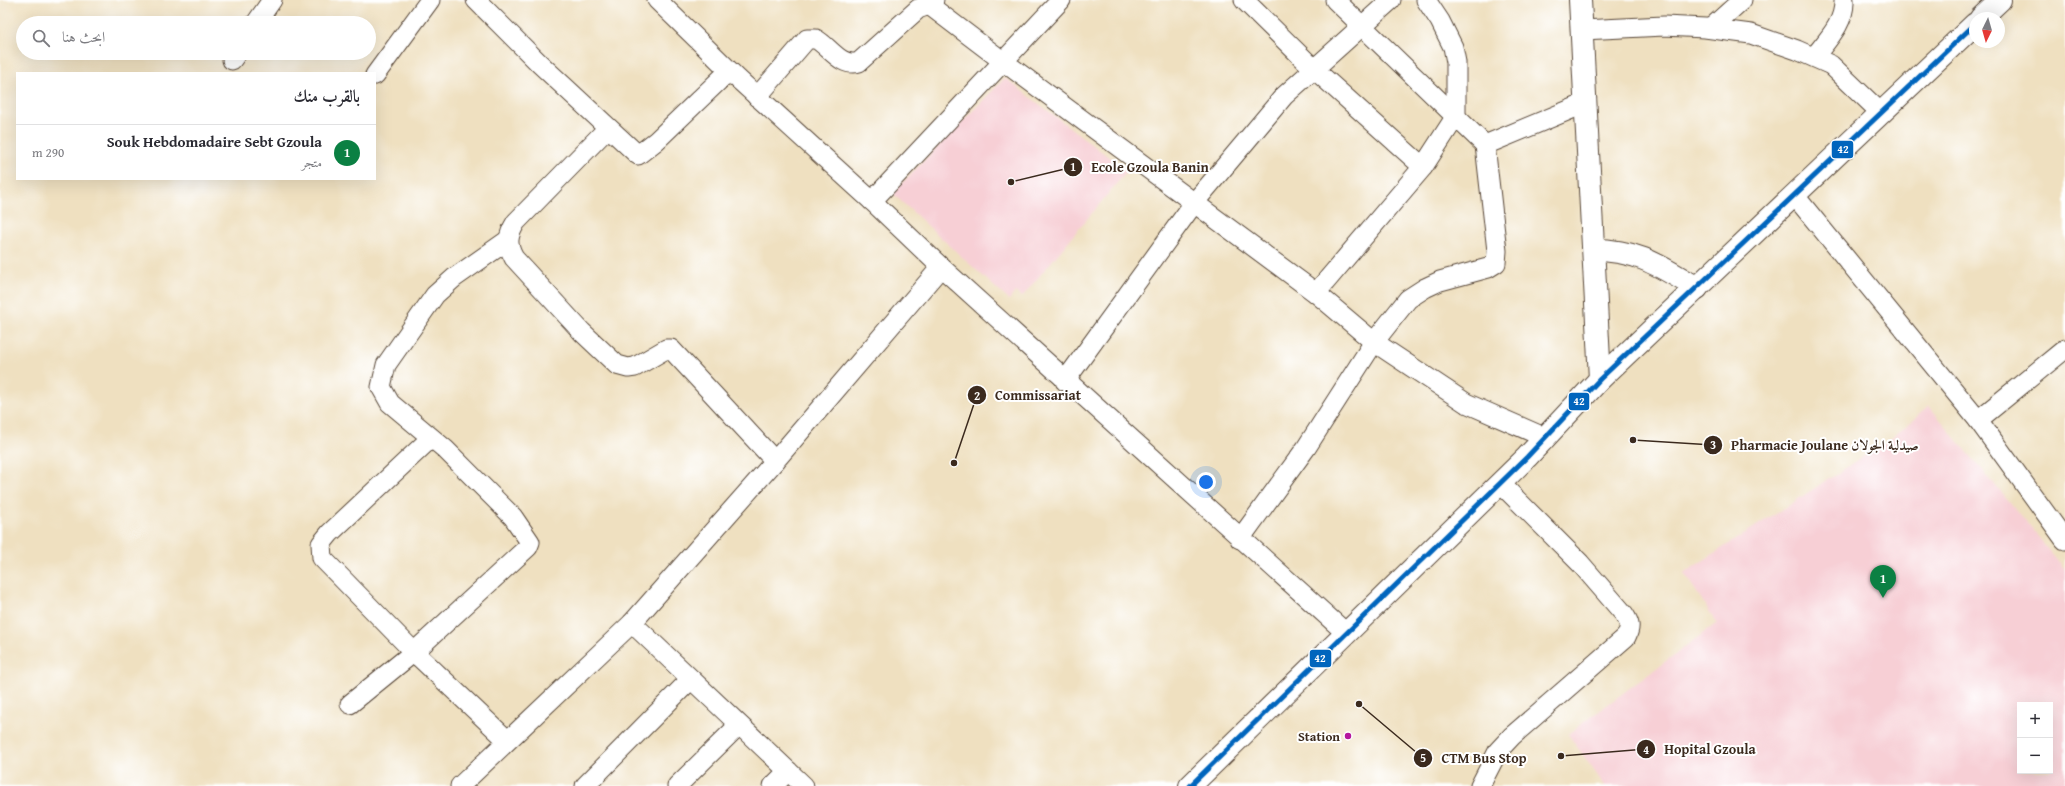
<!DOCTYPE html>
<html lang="ar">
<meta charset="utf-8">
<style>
:root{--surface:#fff;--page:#f7f7f7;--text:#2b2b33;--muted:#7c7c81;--line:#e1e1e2;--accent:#0b8043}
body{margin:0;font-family:"Gentium Book Plus",Amiri,serif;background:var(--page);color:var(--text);direction:rtl}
.controls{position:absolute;right:12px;bottom:12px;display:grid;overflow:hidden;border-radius:0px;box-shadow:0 4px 16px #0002}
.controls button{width:36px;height:36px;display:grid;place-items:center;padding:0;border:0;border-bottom:1px solid var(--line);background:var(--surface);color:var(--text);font:20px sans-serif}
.compass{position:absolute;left:1969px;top:12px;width:36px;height:36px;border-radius:50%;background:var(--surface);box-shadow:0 4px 16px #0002;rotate:185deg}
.you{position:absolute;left:1206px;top:482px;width:14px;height:14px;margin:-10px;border:3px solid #fff;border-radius:50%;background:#1a73e8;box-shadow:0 0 0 6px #1a73e833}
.badge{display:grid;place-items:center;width:26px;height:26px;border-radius:50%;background:var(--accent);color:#fff;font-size:13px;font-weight:700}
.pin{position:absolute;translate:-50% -33px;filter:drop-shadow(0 1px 2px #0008)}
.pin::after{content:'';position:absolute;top:21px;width:14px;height:12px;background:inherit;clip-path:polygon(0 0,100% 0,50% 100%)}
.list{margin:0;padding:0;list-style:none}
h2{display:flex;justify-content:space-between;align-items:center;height:52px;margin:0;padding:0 16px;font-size:17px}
h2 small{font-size:13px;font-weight:400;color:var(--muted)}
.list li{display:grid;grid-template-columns:26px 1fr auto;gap:12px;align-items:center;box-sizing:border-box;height:56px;padding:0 16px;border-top:1px solid var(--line)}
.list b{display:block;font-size:15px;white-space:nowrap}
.list p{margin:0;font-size:13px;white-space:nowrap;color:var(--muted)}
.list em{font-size:13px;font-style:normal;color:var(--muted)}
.icon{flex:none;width:22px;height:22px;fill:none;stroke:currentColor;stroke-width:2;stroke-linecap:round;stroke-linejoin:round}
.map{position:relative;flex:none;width:2065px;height:786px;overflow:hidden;direction:ltr}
.search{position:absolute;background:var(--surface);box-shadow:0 4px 16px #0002;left:16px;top:16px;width:360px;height:44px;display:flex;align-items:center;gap:10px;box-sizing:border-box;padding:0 14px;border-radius:22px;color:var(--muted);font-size:15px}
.panel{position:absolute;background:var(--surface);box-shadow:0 4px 16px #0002;left:16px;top:72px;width:360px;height:108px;border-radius:0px;direction:rtl}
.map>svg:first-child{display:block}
.built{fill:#f7cfd5;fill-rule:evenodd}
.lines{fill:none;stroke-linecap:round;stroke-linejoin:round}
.minor-casing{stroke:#564536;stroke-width:21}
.major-casing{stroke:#564536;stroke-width:24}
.minor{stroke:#fff;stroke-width:19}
.major{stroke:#fff;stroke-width:22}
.bus-1-casing{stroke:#fff;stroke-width:8}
.bus-1{stroke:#0065bd;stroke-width:5}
.poi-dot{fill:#b5179e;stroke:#fff;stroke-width:1.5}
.labels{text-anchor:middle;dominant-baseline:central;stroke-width:4;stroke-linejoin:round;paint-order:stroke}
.poi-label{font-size:13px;font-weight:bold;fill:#3b2a1e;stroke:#fff;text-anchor:end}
.leader{fill:none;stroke:#3b2a1e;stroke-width:1.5}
.callout-dot{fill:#3b2a1e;stroke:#fff;stroke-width:1.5}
.mark-label{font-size:12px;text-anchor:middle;font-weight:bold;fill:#fff}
.callout-label{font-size:14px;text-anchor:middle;font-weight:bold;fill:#3b2a1e;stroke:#fff;stroke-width:4;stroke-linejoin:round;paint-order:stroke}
.line-badge{stroke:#fff;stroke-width:1.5}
.badge-label{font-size:11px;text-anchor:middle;font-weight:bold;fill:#fff}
</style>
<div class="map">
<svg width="2065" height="786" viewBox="0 0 2065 786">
<rect width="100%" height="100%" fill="#fff"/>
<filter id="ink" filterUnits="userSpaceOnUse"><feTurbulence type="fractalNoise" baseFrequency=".025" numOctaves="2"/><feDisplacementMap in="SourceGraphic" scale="8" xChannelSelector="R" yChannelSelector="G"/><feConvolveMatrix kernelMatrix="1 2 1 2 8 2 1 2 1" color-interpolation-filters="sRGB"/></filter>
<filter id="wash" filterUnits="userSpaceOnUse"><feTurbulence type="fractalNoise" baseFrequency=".012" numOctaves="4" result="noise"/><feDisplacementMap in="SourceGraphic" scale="16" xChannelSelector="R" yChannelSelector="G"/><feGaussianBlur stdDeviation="0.9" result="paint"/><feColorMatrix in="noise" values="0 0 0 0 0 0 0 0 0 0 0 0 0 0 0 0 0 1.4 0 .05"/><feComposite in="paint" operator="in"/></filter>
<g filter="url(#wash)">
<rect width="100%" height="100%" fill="#efe0c0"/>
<g class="built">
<polygon points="1005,78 1127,171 1022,297 1015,292 1009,300 892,193"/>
<path d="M1929,406L2065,569V786H1605L1568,734L1717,623L1684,573L1892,438ZM2020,705H2050V771H2020Z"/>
</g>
</g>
<g filter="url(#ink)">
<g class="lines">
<g class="minor-casing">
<g id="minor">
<polyline points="476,0 540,64 638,155 656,141 729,71"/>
<polyline points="657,0 738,79 872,201 941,267 1346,633"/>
<polyline points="1244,0 1314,69 1423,167"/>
<polyline points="1335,0 1485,145"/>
<polyline points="929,5 1004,62 1316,293 1374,342 1466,403 1546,438"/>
<polyline points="256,23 272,0"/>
<polyline points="1711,28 1742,0"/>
<polyline points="1582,30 1664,26 1705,28 1751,34 1797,50 1831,65 1881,113"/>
<path d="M1814,57C1827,40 1845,23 1844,0"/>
<polyline points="232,60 237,53"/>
<polyline points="375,75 430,0"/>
<path d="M757,97L807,39H816C830,47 841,68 859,62L918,9L929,5L934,0"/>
<path d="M608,128L516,222C508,235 506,244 514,258L582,332L617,365L628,368L635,367L666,349H671L775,461"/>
<polyline points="1795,196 1978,420 2065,540"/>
<polyline points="872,201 1061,0"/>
<polyline points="1316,293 1423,167 1456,116 1456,62 1453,47 1440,21 1426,0"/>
<polyline points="1065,381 1194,203 1284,96 1391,0"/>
<polyline points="1978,420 2065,349"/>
<polyline points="431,438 330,533 321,544 322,558 414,652 507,740"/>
<polyline points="1240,539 1306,448 1374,342 1408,299 1425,288 1440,281 1488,268 1496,263 1497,251 1485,145 1586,103"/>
<polyline points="632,623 804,786"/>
<polyline points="350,704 414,652 528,547 530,542 513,517 445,449 390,403 381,387 386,365 435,295 454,278 508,240"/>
<polyline points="460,786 632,623 775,461 941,267"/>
<polyline points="585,786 691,679"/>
<polyline points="677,786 739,725"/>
<polyline points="773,786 788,771"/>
<path d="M1480,786L1498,751L1512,736L1626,637C1631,627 1630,623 1624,614L1580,563L1500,483"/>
</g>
</g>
<g class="major-casing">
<g id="major">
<polyline points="1580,0 1600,379"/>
<polyline points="1981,18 2000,0"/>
<path d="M1594,250C1638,250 1660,266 1697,288"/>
<polyline points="1190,786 1527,457 1600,379 1975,24"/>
</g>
</g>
<use href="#minor" class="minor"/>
<use href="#major" class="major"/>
<g class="bus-1-casing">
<polyline id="bus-1" points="1190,786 1527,457 1600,379 1975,24"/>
</g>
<use href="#bus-1" class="bus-1"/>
</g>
</g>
<circle class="poi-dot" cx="1348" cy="736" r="4"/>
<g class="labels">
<g class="poi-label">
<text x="1340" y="736">Station</text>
</g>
</g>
<path class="leader" d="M1011 182L1073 167M954 463L977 395M1633 440L1713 445M1561 756L1646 749M1359 704L1423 758"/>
<g class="callout-dot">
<circle cx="1011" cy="182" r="4"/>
<circle cx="954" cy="463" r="4"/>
<circle cx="1633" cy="440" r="4"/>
<circle cx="1561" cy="756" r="4"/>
<circle cx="1359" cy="704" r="4"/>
<circle cx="1073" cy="167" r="10"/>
<circle cx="977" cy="395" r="10"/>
<circle cx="1713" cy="445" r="10"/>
<circle cx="1646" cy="749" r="10"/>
<circle cx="1423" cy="758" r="10"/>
</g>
<g class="mark-label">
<text x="1073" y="171">1</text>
<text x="977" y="400">2</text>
<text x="1713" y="449">3</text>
<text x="1646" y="754">4</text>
<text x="1423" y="762">5</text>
</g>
<g class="callout-label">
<text x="1150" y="172">Ecole Gzoula Banin</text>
<text x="1038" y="400">Commissariat</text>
<text x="1825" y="450">Pharmacie Joulane صيدلية الجولان</text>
<text x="1710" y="754">Hopital Gzoula</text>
<text x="1484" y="763">CTM Bus Stop</text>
</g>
<g class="line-badge">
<rect x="1831" y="140" width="23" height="19" rx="4" fill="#0065bd"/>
<rect x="1568" y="392" width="22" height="19" rx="4" fill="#0065bd"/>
<rect x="1309" y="649" width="23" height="19" rx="4" fill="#0065bd"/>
</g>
<g class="badge-label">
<text x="1843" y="153">42</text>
<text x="1579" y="405">42</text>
<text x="1320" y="662">42</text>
</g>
</svg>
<div class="controls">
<button>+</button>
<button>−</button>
</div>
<svg class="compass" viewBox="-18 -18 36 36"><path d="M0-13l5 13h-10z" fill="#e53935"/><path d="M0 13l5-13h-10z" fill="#7c7c81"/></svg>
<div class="you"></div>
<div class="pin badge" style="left:1883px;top:598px">1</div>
<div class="search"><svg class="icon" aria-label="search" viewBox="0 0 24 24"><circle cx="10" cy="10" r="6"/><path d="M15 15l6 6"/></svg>ابحث هنا</div>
<section class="panel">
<h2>بالقرب منك<small></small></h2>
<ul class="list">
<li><span class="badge">1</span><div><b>Souk Hebdomadaire Sebt Gzoula</b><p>متجر</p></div><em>290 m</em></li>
</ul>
</section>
</div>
